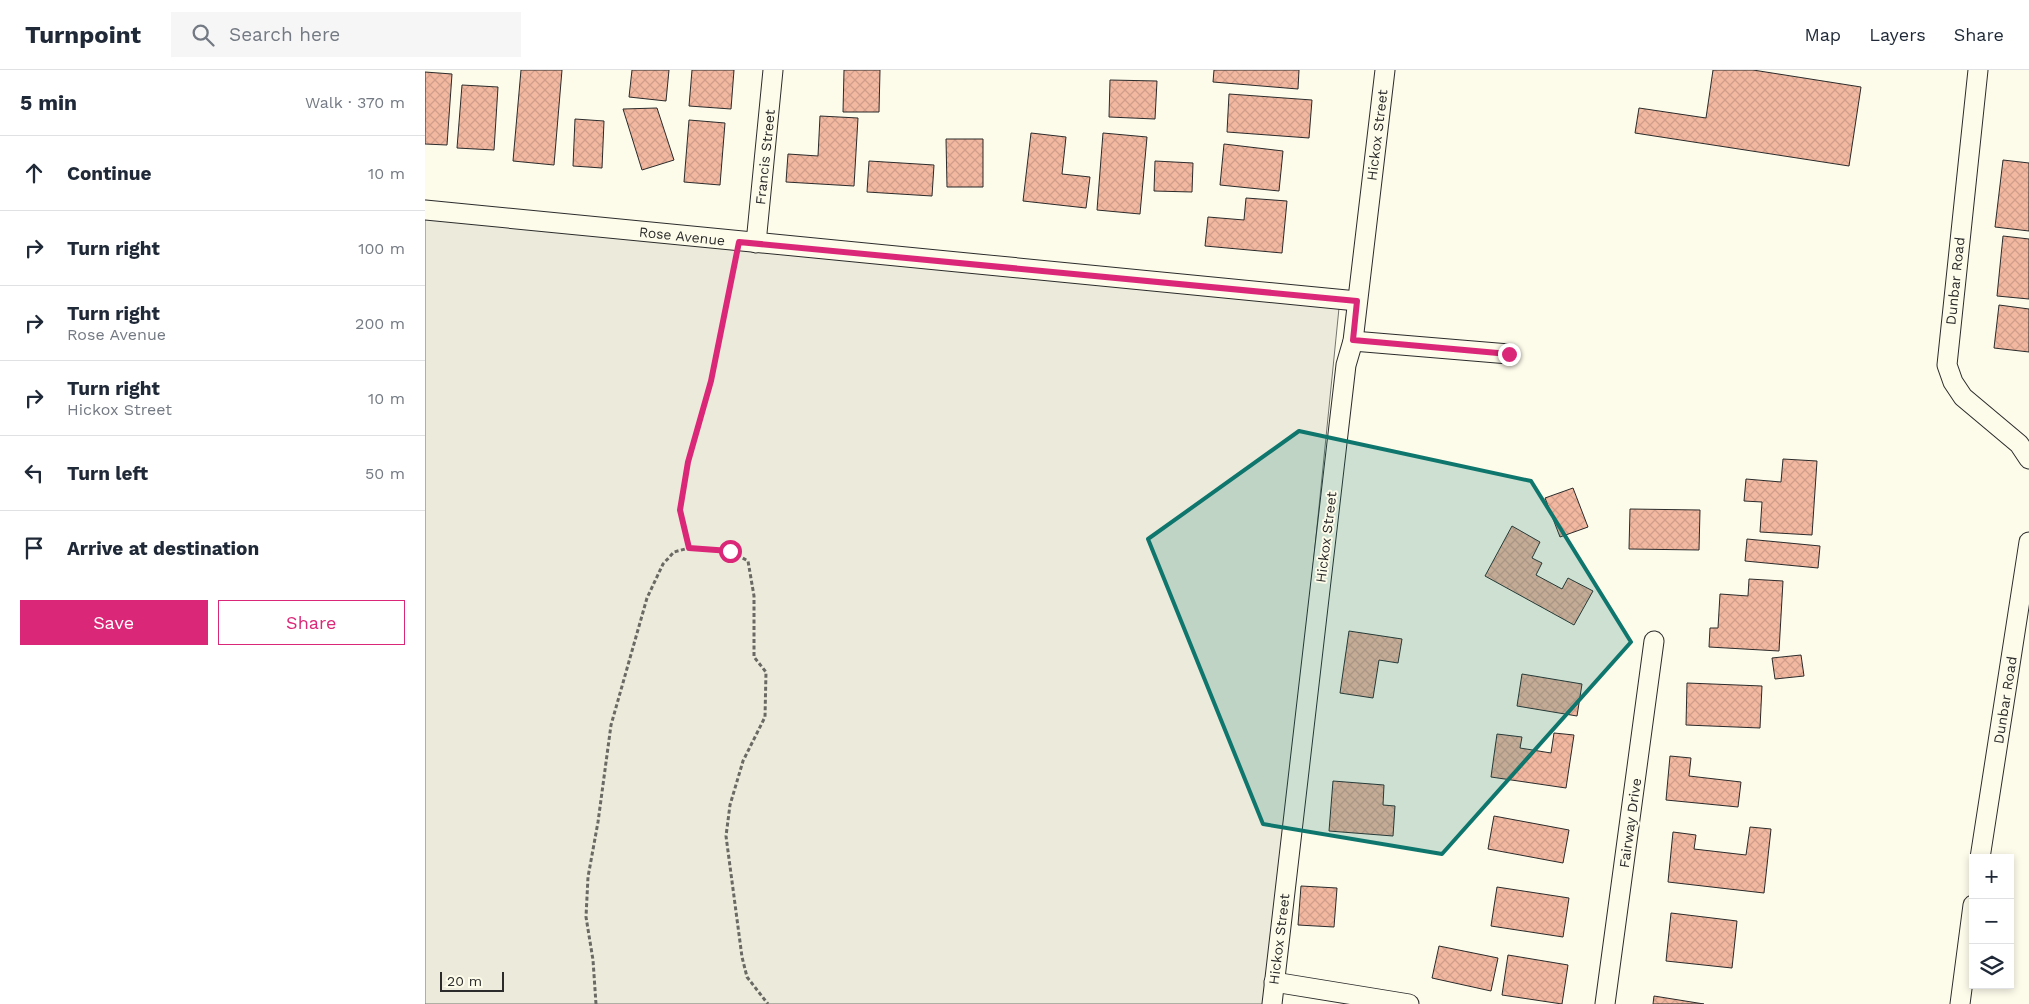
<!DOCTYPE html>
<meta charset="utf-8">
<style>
:root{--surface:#fff;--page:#f6f6f7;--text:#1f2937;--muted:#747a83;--line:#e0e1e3;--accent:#db2777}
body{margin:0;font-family:"Work Sans",sans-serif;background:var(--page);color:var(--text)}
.controls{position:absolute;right:15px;bottom:15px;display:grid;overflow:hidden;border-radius:0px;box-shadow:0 2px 8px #0003}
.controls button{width:45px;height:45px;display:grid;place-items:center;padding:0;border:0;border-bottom:1px solid var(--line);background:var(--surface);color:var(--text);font:25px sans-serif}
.scale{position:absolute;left:15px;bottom:12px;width:64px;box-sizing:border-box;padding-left:5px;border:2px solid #2b2b2b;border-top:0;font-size:14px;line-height:18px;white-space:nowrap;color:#2b2b2b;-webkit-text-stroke:4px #fdfbea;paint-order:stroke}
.stop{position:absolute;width:15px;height:15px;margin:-11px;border:4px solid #db2777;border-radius:50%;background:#fff}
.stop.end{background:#db2777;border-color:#fff;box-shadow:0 1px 5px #0008}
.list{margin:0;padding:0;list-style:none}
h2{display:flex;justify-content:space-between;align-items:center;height:65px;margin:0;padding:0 20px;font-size:21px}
h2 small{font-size:16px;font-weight:400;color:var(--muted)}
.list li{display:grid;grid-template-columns:32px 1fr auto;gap:15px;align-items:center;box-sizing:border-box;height:75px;padding:0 20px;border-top:1px solid var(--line)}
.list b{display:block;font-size:19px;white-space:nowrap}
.list p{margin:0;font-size:16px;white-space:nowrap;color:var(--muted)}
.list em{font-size:16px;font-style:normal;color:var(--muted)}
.actions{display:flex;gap:10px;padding:15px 20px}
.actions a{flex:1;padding:11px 0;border:1px solid var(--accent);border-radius:0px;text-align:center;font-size:18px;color:var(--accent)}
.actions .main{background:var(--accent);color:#fff}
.icon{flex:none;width:28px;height:28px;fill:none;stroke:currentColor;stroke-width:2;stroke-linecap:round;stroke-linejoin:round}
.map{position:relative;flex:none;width:1604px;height:934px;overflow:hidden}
header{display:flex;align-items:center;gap:30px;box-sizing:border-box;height:70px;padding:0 25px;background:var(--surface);border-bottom:1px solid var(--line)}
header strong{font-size:24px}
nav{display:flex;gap:28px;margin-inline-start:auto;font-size:18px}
.search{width:350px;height:45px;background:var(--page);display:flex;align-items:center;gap:12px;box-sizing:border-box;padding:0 18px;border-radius:0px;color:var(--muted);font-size:19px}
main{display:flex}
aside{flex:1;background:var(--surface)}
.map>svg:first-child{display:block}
.park{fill:#ecebdb;stroke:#74746e}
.building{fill:url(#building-cross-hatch);stroke:#2b2b2b}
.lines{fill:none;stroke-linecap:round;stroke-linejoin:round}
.minor-casing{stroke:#2b2b2b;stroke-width:21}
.path{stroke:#6a6964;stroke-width:3;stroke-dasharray:4 2.5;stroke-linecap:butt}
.minor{stroke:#fdfbea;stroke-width:19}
.route{stroke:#db2777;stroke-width:6}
.marked{fill:#0f766e;fill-opacity:0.2;stroke:#0f766e;stroke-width:4;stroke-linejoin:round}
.labels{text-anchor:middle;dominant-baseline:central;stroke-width:4;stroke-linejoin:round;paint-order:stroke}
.street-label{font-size:14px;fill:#2b2b2b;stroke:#fdfbea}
</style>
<header>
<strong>Turnpoint</strong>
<div class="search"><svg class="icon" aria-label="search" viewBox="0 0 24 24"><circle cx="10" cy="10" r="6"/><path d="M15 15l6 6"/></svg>Search here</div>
<nav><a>Map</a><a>Layers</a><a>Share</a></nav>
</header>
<main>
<aside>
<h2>5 min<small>Walk · 370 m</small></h2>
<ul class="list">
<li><svg class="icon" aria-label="ahead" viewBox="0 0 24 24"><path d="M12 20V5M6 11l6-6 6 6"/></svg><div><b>Continue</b></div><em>10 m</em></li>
<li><svg class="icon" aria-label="right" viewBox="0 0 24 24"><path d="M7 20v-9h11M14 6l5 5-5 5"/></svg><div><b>Turn right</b></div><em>100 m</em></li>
<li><svg class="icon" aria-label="right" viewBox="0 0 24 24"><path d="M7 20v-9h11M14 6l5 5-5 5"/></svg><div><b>Turn right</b><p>Rose Avenue</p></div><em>200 m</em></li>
<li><svg class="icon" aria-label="right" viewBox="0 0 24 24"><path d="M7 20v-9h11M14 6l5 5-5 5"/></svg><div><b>Turn right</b><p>Hickox Street</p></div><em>10 m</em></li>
<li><svg class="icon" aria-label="left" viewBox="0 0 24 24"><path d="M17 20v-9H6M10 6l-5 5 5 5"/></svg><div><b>Turn left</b></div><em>50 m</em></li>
<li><svg class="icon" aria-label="arrive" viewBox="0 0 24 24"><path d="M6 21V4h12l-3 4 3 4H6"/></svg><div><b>Arrive at destination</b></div></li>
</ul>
<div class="actions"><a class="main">Save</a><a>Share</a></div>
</aside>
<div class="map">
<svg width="1604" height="934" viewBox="0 0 1604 934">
<defs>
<pattern id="building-cross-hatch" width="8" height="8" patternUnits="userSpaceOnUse" patternTransform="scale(1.25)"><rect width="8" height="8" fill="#f2b8a0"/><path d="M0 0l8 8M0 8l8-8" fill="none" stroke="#d09e8a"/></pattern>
</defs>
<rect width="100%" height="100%" fill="#fdfbea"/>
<polygon class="park" points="0,144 914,238 844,934 0,934"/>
<g class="building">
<polygon points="96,0 137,0 129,95 88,91"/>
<polygon points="207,0 244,0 241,31 204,27"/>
<polygon points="267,0 309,0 306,39 264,36"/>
<polygon points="419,0 455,0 454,42 418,42"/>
<polygon points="789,0 874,0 873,19 788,12"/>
<polygon points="1288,0 1328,0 1436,17 1424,96 1210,63 1214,38 1281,48"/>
<polygon points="0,2 27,4 22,75 0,74"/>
<polygon points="685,10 732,11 730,49 684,47"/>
<polygon points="37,15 73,17 69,80 32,78"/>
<polygon points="804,24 887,30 884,68 802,62"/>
<polygon points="232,38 249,90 217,100 198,39"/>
<polygon points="395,46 433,48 429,116 361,112 363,84 393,86"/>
<polygon points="150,49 179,51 177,98 148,96"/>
<polygon points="264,50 300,53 295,115 259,112"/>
<polygon points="606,63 641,67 637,104 665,107 661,138 598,131"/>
<polygon points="678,63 722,67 715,144 672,140"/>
<polygon points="521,69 558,69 558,117 522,117"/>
<polygon points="799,74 858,81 854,121 795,115"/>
<polygon points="1578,90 1604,93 1604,161 1570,157"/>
<polygon points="444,91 509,95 507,126 442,122"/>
<polygon points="730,91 768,93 767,122 729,121"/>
<polygon points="821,128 862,131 857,183 780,176 783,147 819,150"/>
<polygon points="1578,166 1604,169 1604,229 1572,226"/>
<polygon points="1574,235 1604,239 1604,282 1569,278"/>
<polygon points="1358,389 1392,391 1387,465 1335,462 1337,432 1319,431 1321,409 1356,412"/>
<polygon points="1148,418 1163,457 1135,467 1120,428"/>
<polygon points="1205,439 1275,440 1274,480 1204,479"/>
<polygon points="1087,456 1115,472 1107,488 1117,493 1111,505 1137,519 1143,508 1168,521 1149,555 1060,506"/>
<polygon points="1322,469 1395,476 1393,498 1320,491"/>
<polygon points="1324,509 1358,511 1354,581 1284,577 1285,558 1293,558 1295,524 1323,526"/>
<polygon points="924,561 977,569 973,593 954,590 948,628 915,623"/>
<polygon points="1376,585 1379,606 1350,609 1347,588"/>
<polygon points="1097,604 1157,614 1152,646 1092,636"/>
<polygon points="1262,613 1337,616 1335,658 1261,655"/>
<polygon points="1129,663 1149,665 1141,718 1066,707 1072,664 1097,667 1095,678 1126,683"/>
<polygon points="1245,686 1266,688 1264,706 1316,712 1313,737 1241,730"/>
<polygon points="908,711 959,715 958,735 970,736 968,766 904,761"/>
<polygon points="1069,746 1144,760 1138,793 1063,779"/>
<polygon points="1325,757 1346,759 1339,823 1243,812 1248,762 1271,765 1269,779 1321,785"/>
<polygon points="876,816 912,818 909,857 873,855"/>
<polygon points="1072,817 1144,828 1138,867 1066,856"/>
<polygon points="1246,843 1312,851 1307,898 1241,891"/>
<polygon points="1014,876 1073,888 1066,921 1007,908"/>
<polygon points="1083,885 1143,895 1137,934 1077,925"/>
<polygon points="1229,926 1279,934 1228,934"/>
</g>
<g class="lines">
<g class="minor-casing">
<g id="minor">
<polyline points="1553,0 1522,295 1528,312 1538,327 1594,374 1604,389"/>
<polyline points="0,140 932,231"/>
<polyline points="331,173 348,0"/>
<polyline points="928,271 1084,284"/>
<polyline points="1555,788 1604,472"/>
<polyline points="849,912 984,934"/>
<polyline points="847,934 921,295 928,271 960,0"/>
<polyline points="1180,934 1229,571"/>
<polyline points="1535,934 1548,835"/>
</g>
</g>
<g class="path">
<polyline points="310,190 286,311 263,391 255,440 264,478 305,481 323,491 329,526 329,587 341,602 340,647 318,691 305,735 301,766 317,887 322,907 343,934"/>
<polyline points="171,934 168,890 161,847 163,807 173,752 186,655 222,528 238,494 249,482 264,478"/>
</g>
<use href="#minor" class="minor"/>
</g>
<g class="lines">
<polyline class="route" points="305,481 264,478 255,440 263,392 286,311 314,172 932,231 928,270 1084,284"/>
</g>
<path class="marked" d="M874,361L1106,411L1206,572L1017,784L838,754L723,469Z"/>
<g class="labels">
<g class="street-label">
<text transform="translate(952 65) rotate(-83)">Hickox Street</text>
<text transform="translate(340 87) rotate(-84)">Francis Street</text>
<text transform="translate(257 166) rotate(6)">Rose Avenue</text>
<text transform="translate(1530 211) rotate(-84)">Dunbar Road</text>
<text transform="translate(901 467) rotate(-83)">Hickox Street</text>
<text transform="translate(1580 630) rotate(-81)">Dunbar Road</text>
<text transform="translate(1205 753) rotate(-82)">Fairway Drive</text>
<text transform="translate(854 869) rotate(-83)">Hickox Street</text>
</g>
</g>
</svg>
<div class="controls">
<button>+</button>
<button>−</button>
<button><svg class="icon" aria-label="layers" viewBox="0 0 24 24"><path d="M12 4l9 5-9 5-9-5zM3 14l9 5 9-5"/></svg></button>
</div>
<div class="scale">20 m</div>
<div class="stop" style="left:305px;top:481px"></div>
<div class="stop end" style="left:1084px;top:284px"></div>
</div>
</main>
